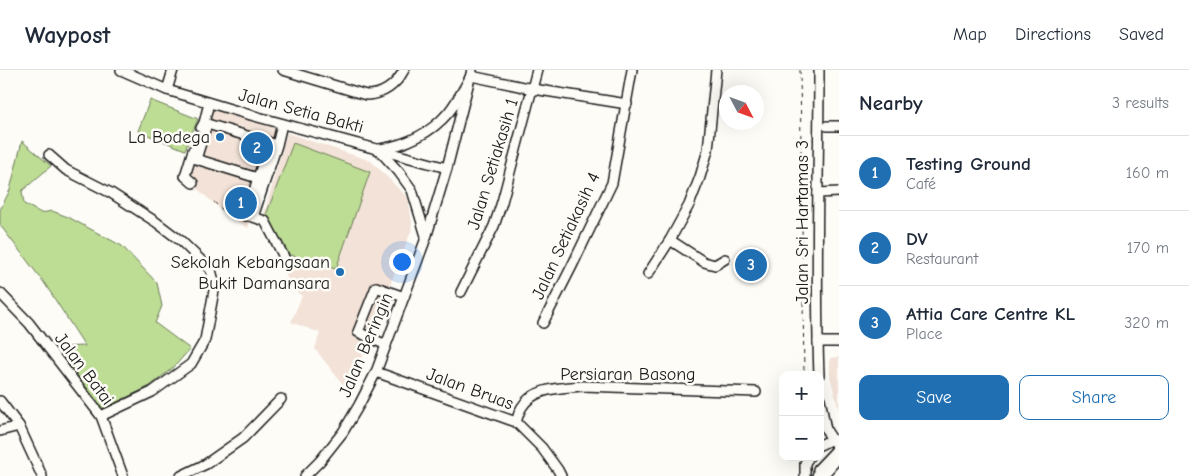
<!DOCTYPE html>
<meta charset="utf-8">
<style>
:root{--surface:#fff;--page:#f6f6f7;--text:#1f2937;--muted:#747a83;--line:#e0e1e3;--accent:#1f6fb2}
body{margin:0;font-family:"Comic Neue",sans-serif;background:var(--page);color:var(--text)}
.controls{position:absolute;right:15px;bottom:15px;display:grid;overflow:hidden;border-radius:10px;box-shadow:0 5px 20px #0002}
.controls button{width:45px;height:45px;display:grid;place-items:center;padding:0;border:0;border-bottom:1px solid var(--line);background:var(--surface);color:var(--text);font:25px sans-serif}
.compass{position:absolute;left:719px;top:15px;width:45px;height:45px;border-radius:50%;background:var(--surface);box-shadow:0 5px 20px #0002;rotate:131deg}
.you{position:absolute;left:401px;top:191px;width:18px;height:18px;margin:-12px;border:4px solid #fff;border-radius:50%;background:#1a73e8;box-shadow:0 0 0 8px #1a73e833}
.badge{display:grid;place-items:center;width:32px;height:32px;border-radius:50%;background:var(--accent);color:#fff;font-size:16px;font-weight:700}
.pin{position:absolute;translate:-50% -50%;border:2px solid #fff;box-shadow:0 1px 5px #0006}
.list{margin:0;padding:0;list-style:none}
h2{display:flex;justify-content:space-between;align-items:center;height:65px;margin:0;padding:0 20px;font-size:21px}
h2 small{font-size:16px;font-weight:400;color:var(--muted)}
.list li{display:grid;grid-template-columns:32px 1fr auto;gap:15px;align-items:center;box-sizing:border-box;height:75px;padding:0 20px;border-top:1px solid var(--line)}
.list b{display:block;font-size:19px;white-space:nowrap}
.list p{margin:0;font-size:16px;white-space:nowrap;color:var(--muted)}
.list em{font-size:16px;font-style:normal;color:var(--muted)}
.actions{display:flex;gap:10px;padding:15px 20px}
.actions a{flex:1;padding:11px 0;border:1px solid var(--accent);border-radius:10px;text-align:center;font-size:18px;color:var(--accent)}
.actions .main{background:var(--accent);color:#fff}
.map{position:relative;flex:none;width:839px;height:406px;overflow:hidden}
header{display:flex;align-items:center;gap:30px;box-sizing:border-box;height:70px;padding:0 25px;background:var(--surface);border-bottom:1px solid var(--line)}
header strong{font-size:24px}
nav{display:flex;gap:28px;margin-inline-start:auto;font-size:18px}
main{display:flex}
aside{flex:1;background:var(--surface)}
.map>svg:first-child{display:block}
.built{fill:#f2e2d7}
.green{fill:#bddc94;stroke:#6c7c58}
.lines{fill:none;stroke-linecap:round;stroke-linejoin:round}
.minor-casing{stroke:#1c1c1c;stroke-width:12}
.path{stroke:#1c1c1c;stroke-width:1;stroke-dasharray:4 4;stroke-linecap:butt}
.minor{stroke:#fdfcf7;stroke-width:9}
.poi-dot{fill:#1f6fb2;stroke:#fdfcf7;stroke-width:2}
.labels{text-anchor:middle;dominant-baseline:central;stroke-width:5;stroke-linejoin:round;paint-order:stroke}
.street-label{font-size:18px;fill:#1c1c1c;stroke:#fdfcf7}
.poi-label{font-size:18px;fill:#1c1c1c;stroke:#fdfcf7;text-anchor:end}
</style>
<header>
<strong>Waypost</strong>
<nav><a>Map</a><a>Directions</a><a>Saved</a></nav>
</header>
<main>
<div class="map">
<svg width="839" height="406" viewBox="0 0 839 406">
<rect width="100%" height="100%" fill="#fdfcf7"/>
<filter id="ink" filterUnits="userSpaceOnUse"><feTurbulence type="fractalNoise" baseFrequency=".02" numOctaves="2"/><feDisplacementMap in="SourceGraphic" scale="10" xChannelSelector="R" yChannelSelector="G"/><feConvolveMatrix kernelMatrix="1 2 1 2 8 2 1 2 1" color-interpolation-filters="sRGB"/></filter>
<g filter="url(#ink)">
<g class="built">
<polygon points="207,35 278,57 248,158 228,146 183,106"/>
<polygon points="287,63 371,91 408,128 412,153 411,161 349,322 315,279 320,263 291,252 302,226 290,217 280,188 262,151"/>
<polygon points="839,287 839,340 830,306 830,288"/>
</g>
<g class="green">
<polygon points="150,30 198,49 185,80 138,61"/>
<polygon points="22,71 51,96 22,121 24,134 41,143 52,141 68,147 122,176 157,213 162,236 155,253 190,279 174,297 150,316 103,339 56,277 85,276 45,214 0,155 0,140 10,120"/>
<polygon points="293,73 370,102 336,199 284,183 266,145"/>
</g>
<g class="lines">
<g class="minor-casing">
<g id="minor">
<polyline points="121,0 167,20 247,44 447,98"/>
<path d="M283,0L366,25C383,25 396,15 404,0"/>
<path d="M819,0C819,102 815,203 819,305"/>
<polyline points="167,20 173,0"/>
<polyline points="204,53 274,74"/>
<polyline points="207,54 196,89 264,110"/>
<polyline points="827,56 839,56"/>
<polyline points="201,58 204,53 209,33"/>
<polyline points="378,79 399,102 412,120 426,166"/>
<path d="M380,79C406,75 431,63 448,43C457,32 464,18 471,6L533,19L627,34"/>
<polyline points="49,85 66,100 111,123 156,152 181,171 211,200 215,215 205,270 191,294 152,322 101,346"/>
<polyline points="193,113 185,106 193,80"/>
<polyline points="818,123 839,122"/>
<polyline points="244,145 253,147 277,75 282,54"/>
<polyline points="246,146 269,73"/>
<polyline points="253,147 265,151 284,187"/>
<polyline points="670,170 704,192 715,195 725,189"/>
<polyline points="648,204 670,170 689,135 700,107 708,80 716,0"/>
<polyline points="461,222 494,156 502,132 537,0"/>
<polyline points="0,223 29,253 101,346 123,406"/>
<polyline points="543,253 572,196 612,113 632,0"/>
<polyline points="818,272 839,272"/>
<polyline points="386,275 358,262 376,217 404,227"/>
<polyline points="376,302 516,352 542,378 558,400 561,406"/>
<polyline points="820,329 826,360 839,380"/>
<polyline points="0,331 19,356 42,406"/>
<path d="M516,352C518,347 519,341 522,337C534,317 562,318 583,316L756,322"/>
<polyline points="0,361 19,356"/>
<polyline points="820,375 832,369"/>
<polyline points="181,406 206,394 243,368 281,329"/>
<polyline points="305,406 320,391 343,362 359,335 376,302 426,168 447,98 472,0"/>
<polyline points="805,406 805,393 809,387"/>
<polyline points="817,406 824,404 839,387"/>
<polyline points="818,406 818,399 838,378"/>
</g>
</g>
<g class="path">
<polyline points="800,0 804,305"/>
<polyline points="214,132 228,145 237,150"/>
</g>
<use href="#minor" class="minor"/>
</g>
</g>
<g class="poi-dot">
<circle cx="220" cy="67" r="5"/>
<circle cx="340" cy="202" r="5"/>
</g>
<g class="labels">
<g class="street-label">
<text transform="translate(301 41) rotate(15)">Jalan Setia Bakti</text>
<text transform="translate(493 94) rotate(-73)">Jalan Setiakasih 1</text>
<text transform="translate(802 152) rotate(-90)">Jalan Sri Hartamas 3</text>
<text transform="translate(566 166) rotate(-65)">Jalan Setiakasih 4</text>
<text transform="translate(366 275) rotate(-67)">Jalan Beringin</text>
<text transform="translate(84 299) rotate(53)">Jalan Batai</text>
<text x="628" y="304">Persiaran Basong</text>
<text transform="translate(470 319) rotate(20)">Jalan Bruas</text>
</g>
<g class="poi-label">
<text x="210" y="67">La Bodega</text>
<text x="330" y="192">Sekolah Kebangsaan<tspan x="330" dy="21">Bukit Damansara</tspan></text>
</g>
</g>
</svg>
<div class="controls">
<button>+</button>
<button>−</button>
</div>
<svg class="compass" viewBox="-18 -18 36 36"><path d="M0-13l5 13h-10z" fill="#e53935"/><path d="M0 13l5-13h-10z" fill="#747a83"/></svg>
<div class="you"></div>
<div class="pin badge" style="left:241px;top:133px">1</div>
<div class="pin badge" style="left:257px;top:78px">2</div>
<div class="pin badge" style="left:751px;top:195px">3</div>
</div>
<aside>
<h2>Nearby<small>3 results</small></h2>
<ul class="list">
<li><span class="badge">1</span><div><b>Testing Ground</b><p>Café</p></div><em>160 m</em></li>
<li><span class="badge">2</span><div><b>DV</b><p>Restaurant</p></div><em>170 m</em></li>
<li><span class="badge">3</span><div><b>Attia Care Centre KL</b><p>Place</p></div><em>320 m</em></li>
</ul>
<div class="actions"><a class="main">Save</a><a>Share</a></div>
</aside>
</main>
